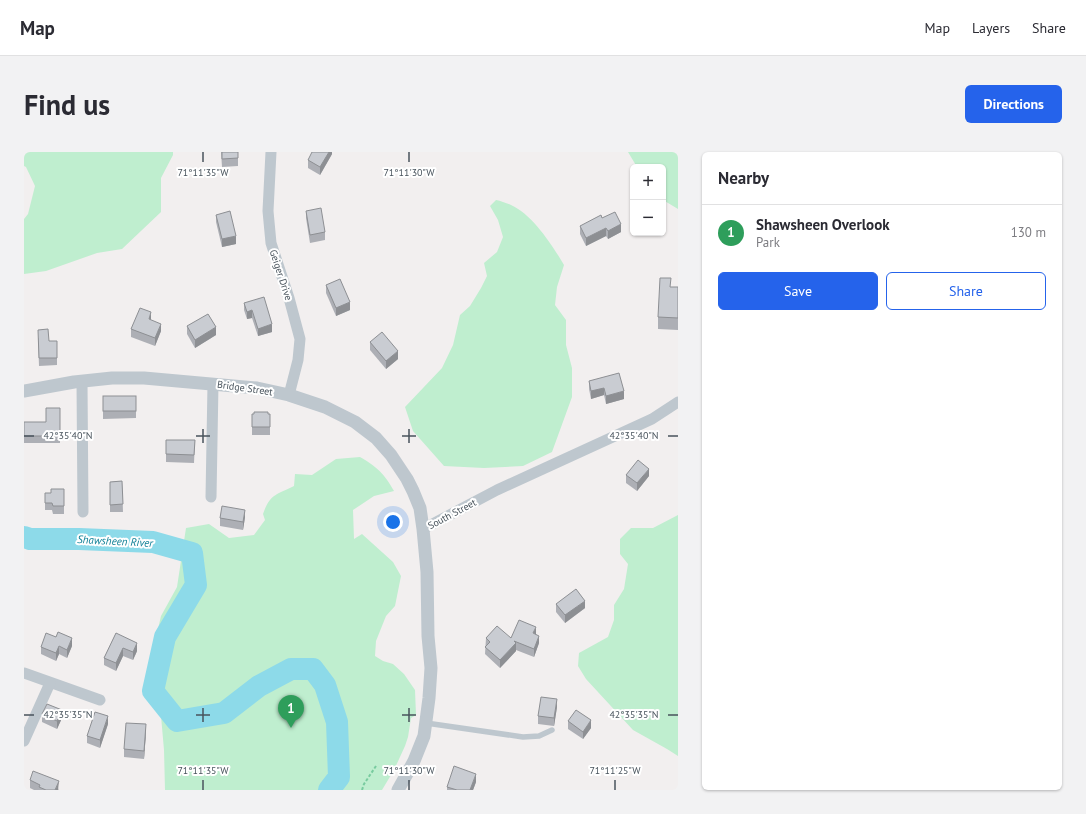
<!DOCTYPE html>
<meta charset="utf-8">
<style>
:root{--surface:#fff;--page:#f2f2f3;--text:#2b2b33;--muted:#7c7c81;--line:#e1e1e2;--accent:#2563eb}
body{margin:0;font-family:"PT Sans",sans-serif;background:var(--page);color:var(--text)}
.controls{position:absolute;right:12px;top:12px;display:grid;overflow:hidden;border-radius:6px;box-shadow:0 1px 3px #0004}
.controls button{width:36px;height:36px;display:grid;place-items:center;padding:0;border:0;border-bottom:1px solid var(--line);background:var(--surface);color:var(--text);font:20px sans-serif}
.you{position:absolute;left:369px;top:370px;width:14px;height:14px;margin:-10px;border:3px solid #fff;border-radius:50%;background:#1a73e8;box-shadow:0 0 0 6px #1a73e833}
.badge{display:grid;place-items:center;width:26px;height:26px;border-radius:50%;background:var(--accent);color:#fff;font-size:13px;font-weight:700}
.pin{position:absolute;translate:-50% -33px;filter:drop-shadow(0 1px 2px #0008)}
.pin::after{content:'';position:absolute;top:21px;width:14px;height:12px;background:inherit;clip-path:polygon(0 0,100% 0,50% 100%)}
.list{margin:0;padding:0;list-style:none}
h2{display:flex;justify-content:space-between;align-items:center;height:52px;margin:0;padding:0 16px;font-size:17px}
h2 small{font-size:13px;font-weight:400;color:var(--muted)}
.list li{display:grid;grid-template-columns:26px 1fr auto;gap:12px;align-items:center;box-sizing:border-box;height:56px;padding:0 16px;border-top:1px solid var(--line)}
.list b{display:block;font-size:15px;white-space:nowrap}
.list p{margin:0;font-size:13px;white-space:nowrap;color:var(--muted)}
.list em{font-size:13px;font-style:normal;color:var(--muted)}
.actions{display:flex;gap:8px;padding:12px 16px}
.actions a{flex:1;padding:9px 0;border:1px solid var(--accent);border-radius:6px;text-align:center;font-size:14px;color:var(--accent)}
.actions .main{background:var(--accent);color:#fff}
.map{position:relative;flex:none;width:654px;height:638px;overflow:hidden;border-radius:6px}
header{display:flex;align-items:center;gap:24px;box-sizing:border-box;height:56px;padding:0 20px;background:var(--surface);border-bottom:1px solid var(--line)}
header strong{font-size:19px}
nav{display:flex;gap:22px;margin-inline-start:auto;font-size:14px}
.intro{display:flex;align-items:center;justify-content:space-between;box-sizing:border-box;height:96px;padding:0 24px}
h1{margin:0;font-size:28px}
.button{padding:10px 18px;border-radius:6px;background:var(--accent);color:#fff;font-size:14px;font-weight:700}
main{display:flex;gap:24px;padding:0 24px}
aside{flex:1;background:var(--surface);border-radius:6px;box-shadow:0 1px 3px #0004}
.map>svg:first-child{display:block}
.green{fill:#bfeecf}
.lines{fill:none;stroke-linecap:round;stroke-linejoin:round}
.river{stroke:#8ddae9;stroke-width:22}
.path{stroke:#78cb9f;stroke-width:2;stroke-dasharray:3 2;stroke-linecap:butt}
.service{stroke:#bec7ce;stroke-width:5.5}
.minor{stroke:#bec7ce;stroke-width:11}
.tertiary{stroke:#bec7ce;stroke-width:13}
.wall{fill:#adafb5}
.shaded-wall{fill:#8d8f93}
.building{fill:#c9ccd2;stroke:#8d8f93}
.ticks{fill:none;stroke:#48535c;stroke-width:1.5}
.labels{text-anchor:middle;dominant-baseline:central;stroke-width:4;stroke-linejoin:round;paint-order:stroke}
.street-label{font-size:10px;fill:#48535c;stroke:#fff}
.water-label{font-size:11px;font-style:italic;fill:#118197;stroke:#fff}
.ticks-label{font-size:10px;text-anchor:middle;fill:#48535c;stroke:#fff;stroke-width:4;stroke-linejoin:round;paint-order:stroke}
</style>
<header>
<strong>Map</strong>
<nav><a>Map</a><a>Layers</a><a>Share</a></nav>
</header>
<div class="intro"><h1>Find us</h1><a class="button">Directions</a></div>
<main>
<div class="map">
<svg width="654" height="638" viewBox="0 0 654 638">
<rect width="100%" height="100%" fill="#f2efef"/>
<g class="green">
<polygon points="0,0 149,0 149,3 137,26 137,60 98,97 73,101 22,119 0,122 0,67 4,62 11,34 2,15 0,14"/>
<polygon points="604,0 654,0 654,57 639,48 639,15 613,15"/>
<path d="M472,48C477,49 482,51 487,53C508,62 529,94 540,113L533,135L531,153L542,168V193L548,216V245L528,300L499,314L460,316L420,314L389,279L381,255L418,216L429,193L436,163L446,154L457,136L463,124L460,111L473,100L479,85L474,68L466,54Z"/>
<path d="M336,305C353,315 360,321 370,339L350,344L329,358L330,387L338,382L369,410L377,424L371,454L362,464L352,489L351,504L359,509L369,512L380,522L391,538L392,563L387,566L384,585L381,594L370,618L358,638H141L140,598L137,564L124,520L137,464L153,435L162,376L185,372L205,386L230,383L241,368L239,362C246,342 252,343 270,334L271,322L288,323L312,307Z"/>
<polygon points="654,363 654,604 643,597 609,578 562,527 554,514 555,501 584,485 590,468 590,453 600,437 604,412 596,402 596,387 607,376 629,376"/>
</g>
<g class="lines">
<polyline class="river" points="0,385 6,387 55,387 129,390 168,401 172,433 141,485 129,539 153,569 200,561 235,534 267,517 289,517 301,533 313,570 315,625 305,638"/>
<polyline class="path" points="338,638 340,632 352,614"/>
<polyline class="service" points="402,571 499,585 515,584 528,578"/>
<g class="minor">
<polyline points="247,0 244,59 247,91 265,146 276,187 274,208 265,243"/>
<polyline points="58,230 59,360"/>
<polyline points="187,345 189,232"/>
<polyline points="399,377 473,338 628,267 654,250"/>
<polyline points="0,521 76,548"/>
<polyline points="0,589 26,531"/>
</g>
<polyline class="tertiary" points="0,239 50,230 88,226 120,226 233,236 265,243 301,255 331,270 352,286 367,303 383,327 389,339 396,356 399,377 403,420 404,484 407,516 405,546 400,584 390,609 374,638"/>
</g>
<g class="wall">
<polygon points="197,0 214,0 214,14 198,15"/>
<polygon points="308,0 308,2 296,23 284,16 284,8"/>
<polygon points="282,59 301,80 301,88 286,91 282,66"/>
<polygon points="192,63 212,92 198,95 192,70"/>
<polygon points="578,66 597,80 584,87 582,84 562,94 556,82 556,74"/>
<polygon points="302,133 326,158 312,164 302,141"/>
<polygon points="654,135 654,178 634,177 634,165"/>
<polygon points="220,151 248,180 234,184 228,166 223,167 220,158"/>
<polygon points="127,168 137,179 131,194 107,185 107,177"/>
<polygon points="163,174 192,183 171,196 163,182"/>
<polygon points="14,186 25,189 33,189 33,213 15,214"/>
<polygon points="346,190 374,207 362,217 346,198"/>
<polygon points="565,229 600,247 582,252 580,243 567,247 565,237"/>
<polygon points="79,244 112,244 112,266 79,267"/>
<polygon points="36,256 36,291 0,291 0,270 22,270"/>
<rect x="228" y="262" width="18" height="21"/>
<polygon points="142,288 171,288 170,311 142,310"/>
<polygon points="602,323 625,324 613,339 602,331"/>
<polygon points="98,329 99,360 86,360 86,330"/>
<polygon points="40,337 40,362 29,362 28,358 21,358 21,341 27,341"/>
<polygon points="221,365 219,378 196,374 196,366"/>
<polygon points="532,452 561,456 541,471 532,460"/>
<polygon points="92,481 113,499 109,508 99,504 92,519 80,513 80,506"/>
<polygon points="512,482 515,491 510,505 492,498 492,499 476,516 461,502 462,486 487,486"/>
<polygon points="48,494 43,506 35,502 32,509 17,502 17,495"/>
<polygon points="533,555 530,574 514,572 514,564"/>
<polygon points="18,562 38,566 33,577 18,570"/>
<polygon points="544,569 567,576 559,587 544,577"/>
<polygon points="84,572 76,596 63,591 63,584"/>
<polygon points="122,580 120,607 100,605 100,597"/>
<polygon points="6,628 35,637 34,638 10,638 6,636"/>
<polygon points="452,630 449,638 423,638 423,635"/>
</g>
<g class="shaded-wall">
<polygon points="305,0 308,0 308,2 296,23 296,15"/>
<polygon points="597,72 597,80 584,87 584,79"/>
<polygon points="582,76 582,84 562,94 562,86"/>
<polygon points="212,84 212,92 198,95 198,87"/>
<polygon points="326,150 326,158 312,164 312,156"/>
<polygon points="228,158 228,166 223,167 223,160"/>
<polygon points="127,160 127,168 125,167"/>
<polygon points="137,172 137,179 131,194 131,186"/>
<polygon points="248,172 248,180 234,184 234,177"/>
<polygon points="192,175 192,183 171,196 171,188"/>
<polygon points="374,199 374,207 362,217 362,209"/>
<polygon points="580,236 580,243 567,247 567,239"/>
<polygon points="600,239 600,247 582,252 582,244"/>
<polygon points="625,317 625,324 613,339 613,331"/>
<polygon points="221,358 221,365 219,378 219,370"/>
<polygon points="561,449 561,456 541,471 541,463"/>
<polygon points="512,475 512,483 509,481"/>
<polygon points="515,484 515,491 510,505 510,497"/>
<polygon points="48,486 48,494 43,506 43,498"/>
<polygon points="113,491 113,499 109,508 109,500"/>
<polygon points="492,491 492,499 476,516 476,508"/>
<polygon points="35,494 35,502 32,509 32,501"/>
<polygon points="99,496 99,504 92,519 92,511"/>
<polygon points="533,547 533,555 530,574 530,566"/>
<polygon points="38,558 38,566 33,577 33,569"/>
<polygon points="84,564 84,572 76,596 76,588"/>
<polygon points="567,568 567,576 559,587 559,580"/>
<polygon points="122,572 122,580 120,607 120,599"/>
<polygon points="452,622 452,630 449,638 446,638"/>
<polygon points="35,629 34,638 31,638"/>
</g>
<g class="building">
<polygon points="198,0 214,0 214,6 198,7"/>
<polygon points="288,0 305,0 296,15 284,8"/>
<polygon points="297,56 301,80 286,83 282,59"/>
<polygon points="206,59 212,84 198,87 192,63"/>
<polygon points="591,60 597,72 584,79 582,76 562,86 556,74 577,63 578,66"/>
<polygon points="636,126 647,126 646,135 654,135 654,166 634,165"/>
<polygon points="316,127 326,150 312,156 302,133"/>
<polygon points="240,145 248,172 234,177 228,158 223,160 220,151"/>
<polygon points="116,156 127,160 125,167 137,172 131,186 107,177"/>
<polygon points="184,162 192,175 171,188 163,174"/>
<polygon points="24,177 25,189 33,189 33,206 15,206 14,178"/>
<polygon points="358,180 374,199 362,209 346,190"/>
<polygon points="595,221 600,239 582,244 580,236 567,239 565,229"/>
<rect x="79" y="244" width="33" height="15"/>
<polygon points="22,256 36,256 36,284 0,284 0,270 22,270"/>
<polygon points="230,260 244,260 244,262 246,262 246,275 228,275 228,262 230,262"/>
<polygon points="142,288 171,288 170,303 142,302"/>
<polygon points="614,308 625,317 613,331 602,323"/>
<polygon points="98,329 99,352 86,353 86,330"/>
<polygon points="27,337 40,337 40,354 29,354 28,351 21,351 21,341 27,341"/>
<polygon points="198,354 221,358 219,370 196,366"/>
<polygon points="552,437 561,449 541,463 532,452"/>
<polygon points="495,468 512,475 509,481 515,484 510,497 490,489 492,491 476,508 461,495 466,490 462,486 473,474 487,486"/>
<polygon points="34,480 48,486 43,498 35,494 32,501 17,495 22,481 32,485"/>
<polygon points="92,481 113,491 109,500 99,496 92,511 80,506"/>
<polygon points="517,545 533,547 530,566 514,564"/>
<polygon points="23,552 38,558 33,569 18,562"/>
<polygon points="552,558 567,568 559,580 544,569"/>
<polygon points="71,560 84,564 76,588 63,584"/>
<polygon points="102,571 122,572 120,599 100,597"/>
<polygon points="430,614 452,622 446,638 433,638 423,635"/>
<polygon points="9,619 35,629 31,638 22,638 15,635 16,633 6,628"/>
</g>
<path class="ticks" d="M179,0V10M385,0V10M179,277V291M385,277V291M0,284H10M172,284H186M378,284H392M644,284H654M179,556V570M385,556V570M0,563H10M172,563H186M378,563H392M644,563H654M179,628V638M385,628V638M591,628V638"/>
<g class="labels">
<g class="street-label">
<text transform="translate(257 123) rotate(72)">Geiger Drive</text>
<text transform="translate(221 236) rotate(8)">Bridge Street</text>
<text transform="translate(428 362) rotate(-28)">South Street</text>
</g>
<g class="water-label">
<text transform="translate(91 389) rotate(3)">Shawsheen River</text>
</g>
</g>
<g class="ticks-label">
<text x="179" y="24">71°11'35"W</text>
<text x="385" y="24">71°11'30"W</text>
<text x="44" y="287">42°35'40"N</text>
<text x="610" y="287">42°35'40"N</text>
<text x="44" y="566">42°35'35"N</text>
<text x="610" y="566">42°35'35"N</text>
<text x="179" y="622">71°11'35"W</text>
<text x="385" y="622">71°11'30"W</text>
<text x="591" y="622">71°11'25"W</text>
</g>
</svg>
<div class="controls">
<button>+</button>
<button>−</button>
</div>
<div class="you"></div>
<div class="pin badge" style="left:267px;top:576px;background:#2e9e5b">1</div>
</div>
<aside>
<h2>Nearby<small></small></h2>
<ul class="list">
<li><span class="badge" style="background:#2e9e5b">1</span><div><b>Shawsheen Overlook</b><p>Park</p></div><em>130 m</em></li>
</ul>
<div class="actions"><a class="main">Save</a><a>Share</a></div>
</aside>
</main>
